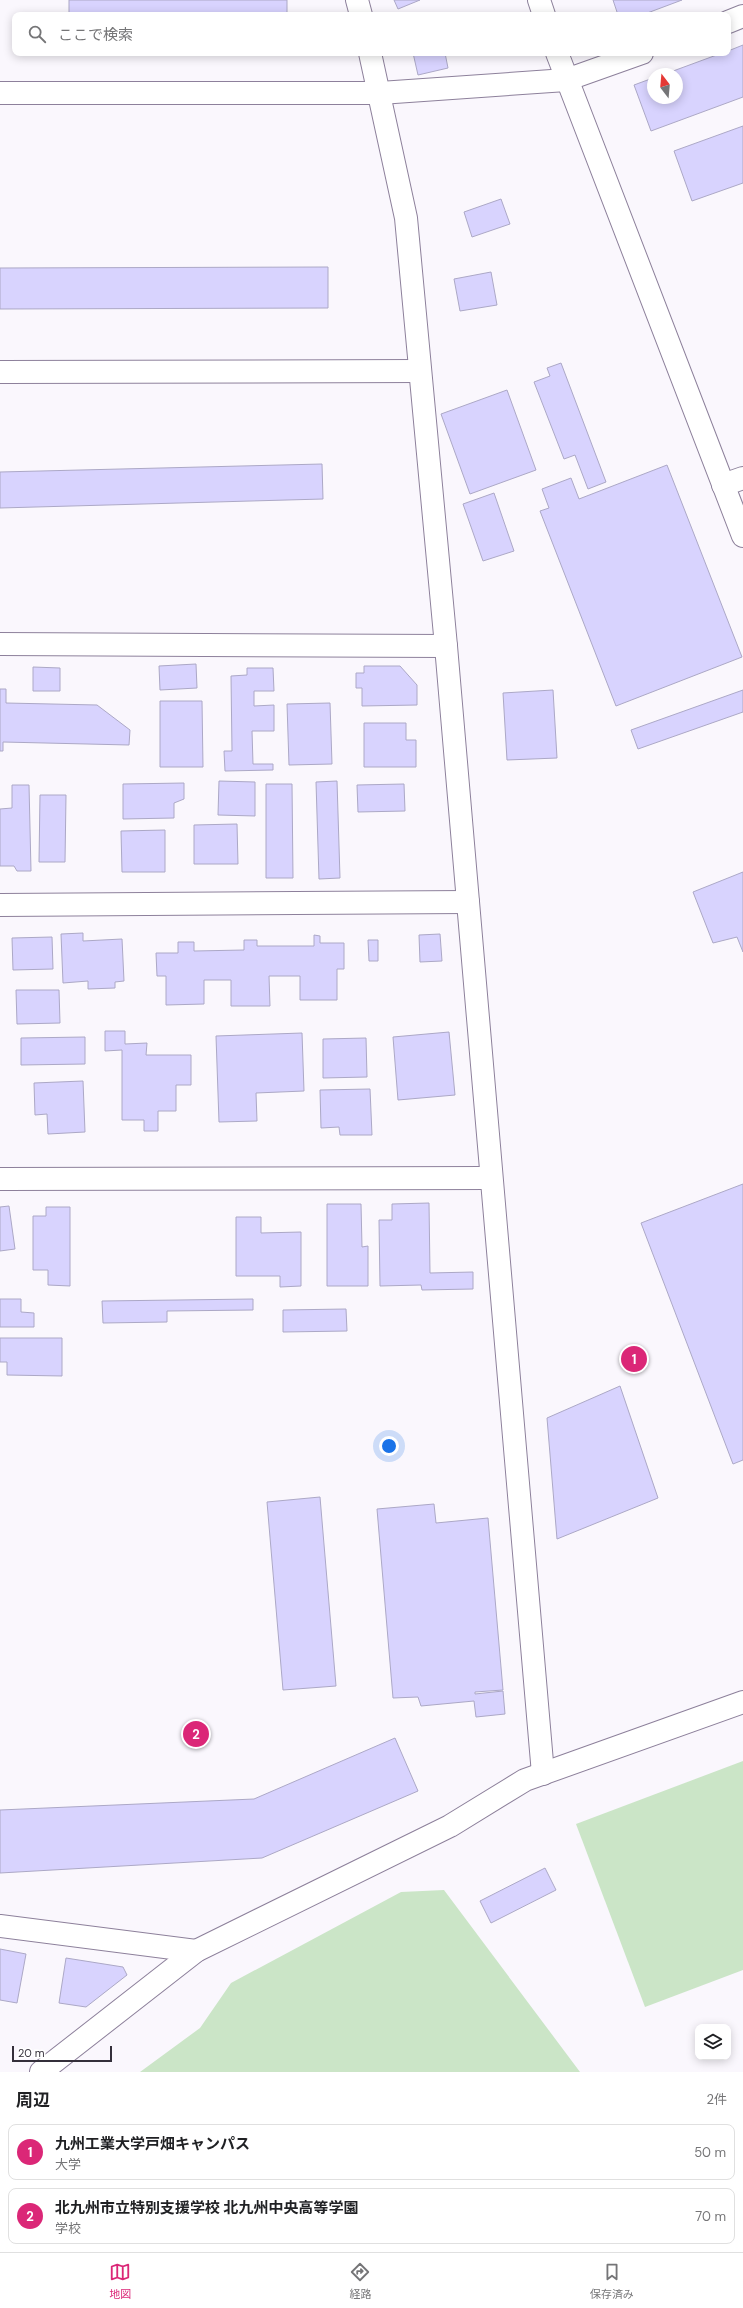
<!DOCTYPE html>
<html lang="ja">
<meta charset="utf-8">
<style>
:root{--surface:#fff;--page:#f2f2f2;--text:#202124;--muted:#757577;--line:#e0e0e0;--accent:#db2777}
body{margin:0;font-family:"DM Sans","Noto Sans JP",sans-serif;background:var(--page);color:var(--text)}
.controls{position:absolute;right:12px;bottom:12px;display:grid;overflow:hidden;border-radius:8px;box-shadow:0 2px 10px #0003}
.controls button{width:36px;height:36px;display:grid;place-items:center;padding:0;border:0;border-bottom:1px solid var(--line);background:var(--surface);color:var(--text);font:20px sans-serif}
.compass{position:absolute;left:647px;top:68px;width:36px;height:36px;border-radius:50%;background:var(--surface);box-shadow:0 2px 10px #0003;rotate:344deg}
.scale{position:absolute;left:12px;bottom:10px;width:100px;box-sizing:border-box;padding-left:4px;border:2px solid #342f3a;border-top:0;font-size:11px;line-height:14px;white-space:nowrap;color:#342f3a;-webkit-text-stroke:3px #fff;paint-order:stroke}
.you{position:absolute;left:389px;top:1446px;width:14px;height:14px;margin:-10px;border:3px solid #fff;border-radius:50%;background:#1a73e8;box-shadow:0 0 0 6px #1a73e833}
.badge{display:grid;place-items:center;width:26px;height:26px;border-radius:50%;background:var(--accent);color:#fff;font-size:13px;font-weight:700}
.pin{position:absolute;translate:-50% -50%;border:2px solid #fff;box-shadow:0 1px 4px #0006}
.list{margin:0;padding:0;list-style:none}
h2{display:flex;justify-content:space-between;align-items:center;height:52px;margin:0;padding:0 16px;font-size:17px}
h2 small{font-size:13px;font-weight:400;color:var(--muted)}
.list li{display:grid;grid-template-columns:26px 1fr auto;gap:12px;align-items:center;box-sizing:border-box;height:56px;margin:0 8px 8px;padding:0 8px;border:1px solid var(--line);border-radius:8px}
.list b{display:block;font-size:15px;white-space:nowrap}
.list p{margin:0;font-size:13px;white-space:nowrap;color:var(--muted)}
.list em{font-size:13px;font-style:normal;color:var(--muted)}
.icon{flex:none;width:22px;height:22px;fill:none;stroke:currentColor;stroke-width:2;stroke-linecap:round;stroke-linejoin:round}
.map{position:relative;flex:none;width:743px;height:2072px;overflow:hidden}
.search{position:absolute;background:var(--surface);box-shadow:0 2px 10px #0003;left:12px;right:12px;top:12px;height:44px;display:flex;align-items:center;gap:10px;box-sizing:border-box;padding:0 14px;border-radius:8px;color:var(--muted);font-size:15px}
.sheet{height:180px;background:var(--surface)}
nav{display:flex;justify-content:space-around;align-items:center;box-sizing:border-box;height:56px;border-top:1px solid var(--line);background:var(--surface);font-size:11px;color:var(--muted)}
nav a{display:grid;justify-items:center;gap:2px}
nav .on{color:var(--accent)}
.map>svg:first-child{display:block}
.green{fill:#cbe5c7}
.building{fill:#d8d3fe;stroke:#aca8c6}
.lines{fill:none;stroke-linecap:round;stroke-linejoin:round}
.minor-casing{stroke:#8d809b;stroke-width:24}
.minor{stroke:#fff;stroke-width:22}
</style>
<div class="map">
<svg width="743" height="2072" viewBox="0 0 743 2072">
<rect width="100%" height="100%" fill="#faf7fd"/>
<g class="green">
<polygon points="743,1761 743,1970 645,2007 576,1824"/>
<polygon points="444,1890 580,2072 140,2072 200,2028 231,1983 401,1892"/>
</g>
<g class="building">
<rect x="69" y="0" width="218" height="15"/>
<polygon points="394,0 420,0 398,9"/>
<polygon points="613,0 682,0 642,15 618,15"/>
<polygon points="743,45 743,97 651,131 634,85 653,78 653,98 677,98 677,74 665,74 722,53 728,53 728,51"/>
<polygon points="413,53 445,53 448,68 418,75"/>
<polygon points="743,126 743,183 692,201 674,151"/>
<polygon points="501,199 510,224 472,237 464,212"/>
<polygon points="328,267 328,308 0,309 0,268"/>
<polygon points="491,272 497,305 460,311 454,279"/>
<polygon points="561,363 606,482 588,489 575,455 564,459 534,382 550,376 547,368"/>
<polygon points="507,390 536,470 470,494 441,414"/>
<polygon points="322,464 323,499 0,508 0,472"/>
<polygon points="667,465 742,657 616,706 540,511 549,508 542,489 571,478 579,499"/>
<polygon points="494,493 514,551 483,561 463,504"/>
<polygon points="196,664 197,688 160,690 159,666"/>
<polygon points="364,666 400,666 417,685 417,705 362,706 362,688 356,688 356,673 364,673"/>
<polygon points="33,667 60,668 60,691 33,691"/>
<polygon points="247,668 273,668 274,691 254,691 254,706 274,705 274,731 252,731 253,764 273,764 273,770 225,771 224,751 232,751 231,676 247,675"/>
<polygon points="0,689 6,689 6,703 97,705 130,730 129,745 3,742 3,751 0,751"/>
<polygon points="553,690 557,758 507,760 503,693"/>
<polygon points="743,690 743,712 638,749 631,730"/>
<polygon points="160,701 202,701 203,767 160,767"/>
<polygon points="330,703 332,764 289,765 287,704"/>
<polygon points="364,723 406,723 406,740 416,740 416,767 364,767"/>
<polygon points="219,781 255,782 255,816 218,815"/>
<polygon points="337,781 340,878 319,879 316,782"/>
<polygon points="184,783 184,799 174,803 174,818 123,819 123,784"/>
<polygon points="266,784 292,784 293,878 266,878"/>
<polygon points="404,784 405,811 358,812 357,785"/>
<polygon points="12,785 29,785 31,871 17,871 14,866 0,866 0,809 12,808"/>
<polygon points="40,795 66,795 65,862 39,862"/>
<polygon points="237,824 238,864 194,864 194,825"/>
<polygon points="165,830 165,872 122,872 121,831"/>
<polygon points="743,872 743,952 737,937 713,943 693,892"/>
<polygon points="83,933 83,941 122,939 124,981 115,982 115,988 88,989 88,981 63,983 61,934"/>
<polygon points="440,934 442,961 420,962 419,935"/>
<polygon points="314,935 320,936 320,943 344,943 344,969 337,969 337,1000 300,1000 300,976 269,976 270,1006 231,1006 231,980 204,980 204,1004 166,1005 166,976 157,976 156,953 178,953 178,942 194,942 194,951 244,950 244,940 257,940 257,946 314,946"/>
<polygon points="52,937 53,969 13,970 12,938"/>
<polygon points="368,940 378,940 378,961 369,961"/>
<polygon points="16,990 59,990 60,1023 17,1024"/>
<polygon points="105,1031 125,1031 125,1044 147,1043 146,1055 191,1055 191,1085 176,1085 176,1111 158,1111 158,1131 144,1131 144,1120 122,1120 122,1050 105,1051"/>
<polygon points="449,1032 455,1095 398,1100 393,1037"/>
<polygon points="302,1033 304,1091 256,1093 257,1121 219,1122 216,1036"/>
<polygon points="85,1037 85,1064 21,1065 21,1038"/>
<polygon points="366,1038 367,1077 323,1078 323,1039"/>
<polygon points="83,1081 85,1132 48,1134 47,1114 35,1115 34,1083"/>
<polygon points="370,1089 372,1135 340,1135 339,1127 321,1128 320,1090"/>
<polygon points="743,1184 743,1460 733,1464 641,1223"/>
<polygon points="429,1203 430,1273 473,1272 473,1289 422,1290 421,1285 380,1286 379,1220 392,1220 392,1204"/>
<polygon points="327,1204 361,1204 362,1247 368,1246 368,1286 327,1286"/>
<polygon points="9,1206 15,1249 0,1251 0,1207"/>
<polygon points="46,1207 70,1207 70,1286 48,1285 48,1270 33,1270 33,1216 46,1216"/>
<polygon points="236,1217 261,1217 261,1233 301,1232 301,1286 280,1287 280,1276 236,1276"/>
<polygon points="0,1299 21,1299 21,1312 34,1313 34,1327 0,1327"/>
<polygon points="253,1299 253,1310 167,1311 167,1322 103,1323 102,1301"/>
<polygon points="346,1309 347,1331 283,1332 283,1310"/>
<polygon points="0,1338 62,1338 62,1376 7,1375 7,1362 0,1362"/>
<polygon points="620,1386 658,1498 557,1539 547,1418"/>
<polygon points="320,1497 336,1686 283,1690 267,1502"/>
<polygon points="434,1504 436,1523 488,1518 503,1690 475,1692 475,1694 503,1691 505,1714 476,1717 474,1701 421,1706 418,1697 393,1698 377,1509"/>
<polygon points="395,1738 418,1791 262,1858 0,1873 0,1810 254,1799"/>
<polygon points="545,1868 556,1890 491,1923 480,1901"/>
<polygon points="0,1949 26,1954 17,2003 0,2000"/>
<polygon points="66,1958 123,1967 127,1975 86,2007 59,2003"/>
</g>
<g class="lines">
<g class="minor-casing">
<g id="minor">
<polyline points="357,0 361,15"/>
<polyline points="539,0 544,15"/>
<polyline points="728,22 743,16"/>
<polyline points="370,53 406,218 446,646 543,1774"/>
<polyline points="557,53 743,536"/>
<polyline points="0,93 380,93 566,80 642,53"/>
<polyline points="0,372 420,371"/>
<polyline points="723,485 743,478"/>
<polyline points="0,644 446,646"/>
<polyline points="0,905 468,902"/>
<polyline points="0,1179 490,1178"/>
<polyline points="0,1926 196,1951"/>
<polyline points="41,2072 196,1951 450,1826 525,1780 743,1702"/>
</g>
</g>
<use href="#minor" class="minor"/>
</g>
</svg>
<div class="controls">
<button><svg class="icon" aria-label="layers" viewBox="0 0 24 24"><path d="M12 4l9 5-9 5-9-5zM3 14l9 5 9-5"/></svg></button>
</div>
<svg class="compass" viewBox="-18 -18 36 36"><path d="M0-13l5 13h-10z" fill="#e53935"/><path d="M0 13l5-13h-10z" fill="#757577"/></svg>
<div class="scale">20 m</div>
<div class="you"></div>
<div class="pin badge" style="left:634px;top:1359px">1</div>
<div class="pin badge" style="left:196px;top:1734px">2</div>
<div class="search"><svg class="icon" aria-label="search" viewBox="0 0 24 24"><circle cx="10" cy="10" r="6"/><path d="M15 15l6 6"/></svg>ここで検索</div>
</div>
<section class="sheet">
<h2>周辺<small>2件</small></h2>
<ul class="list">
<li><span class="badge">1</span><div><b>九州工業大学戸畑キャンパス</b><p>大学</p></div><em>50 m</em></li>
<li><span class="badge">2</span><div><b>北九州市立特別支援学校 北九州中央高等学園</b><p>学校</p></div><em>70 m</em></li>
</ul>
</section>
<nav>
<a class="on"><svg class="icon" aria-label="map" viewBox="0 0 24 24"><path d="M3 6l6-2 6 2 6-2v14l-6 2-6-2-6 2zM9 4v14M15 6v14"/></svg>地図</a>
<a><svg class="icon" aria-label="directions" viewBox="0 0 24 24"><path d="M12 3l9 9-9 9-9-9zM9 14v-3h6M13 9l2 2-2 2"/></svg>経路</a>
<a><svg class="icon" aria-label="saved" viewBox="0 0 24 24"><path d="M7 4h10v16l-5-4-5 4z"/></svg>保存済み</a>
</nav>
